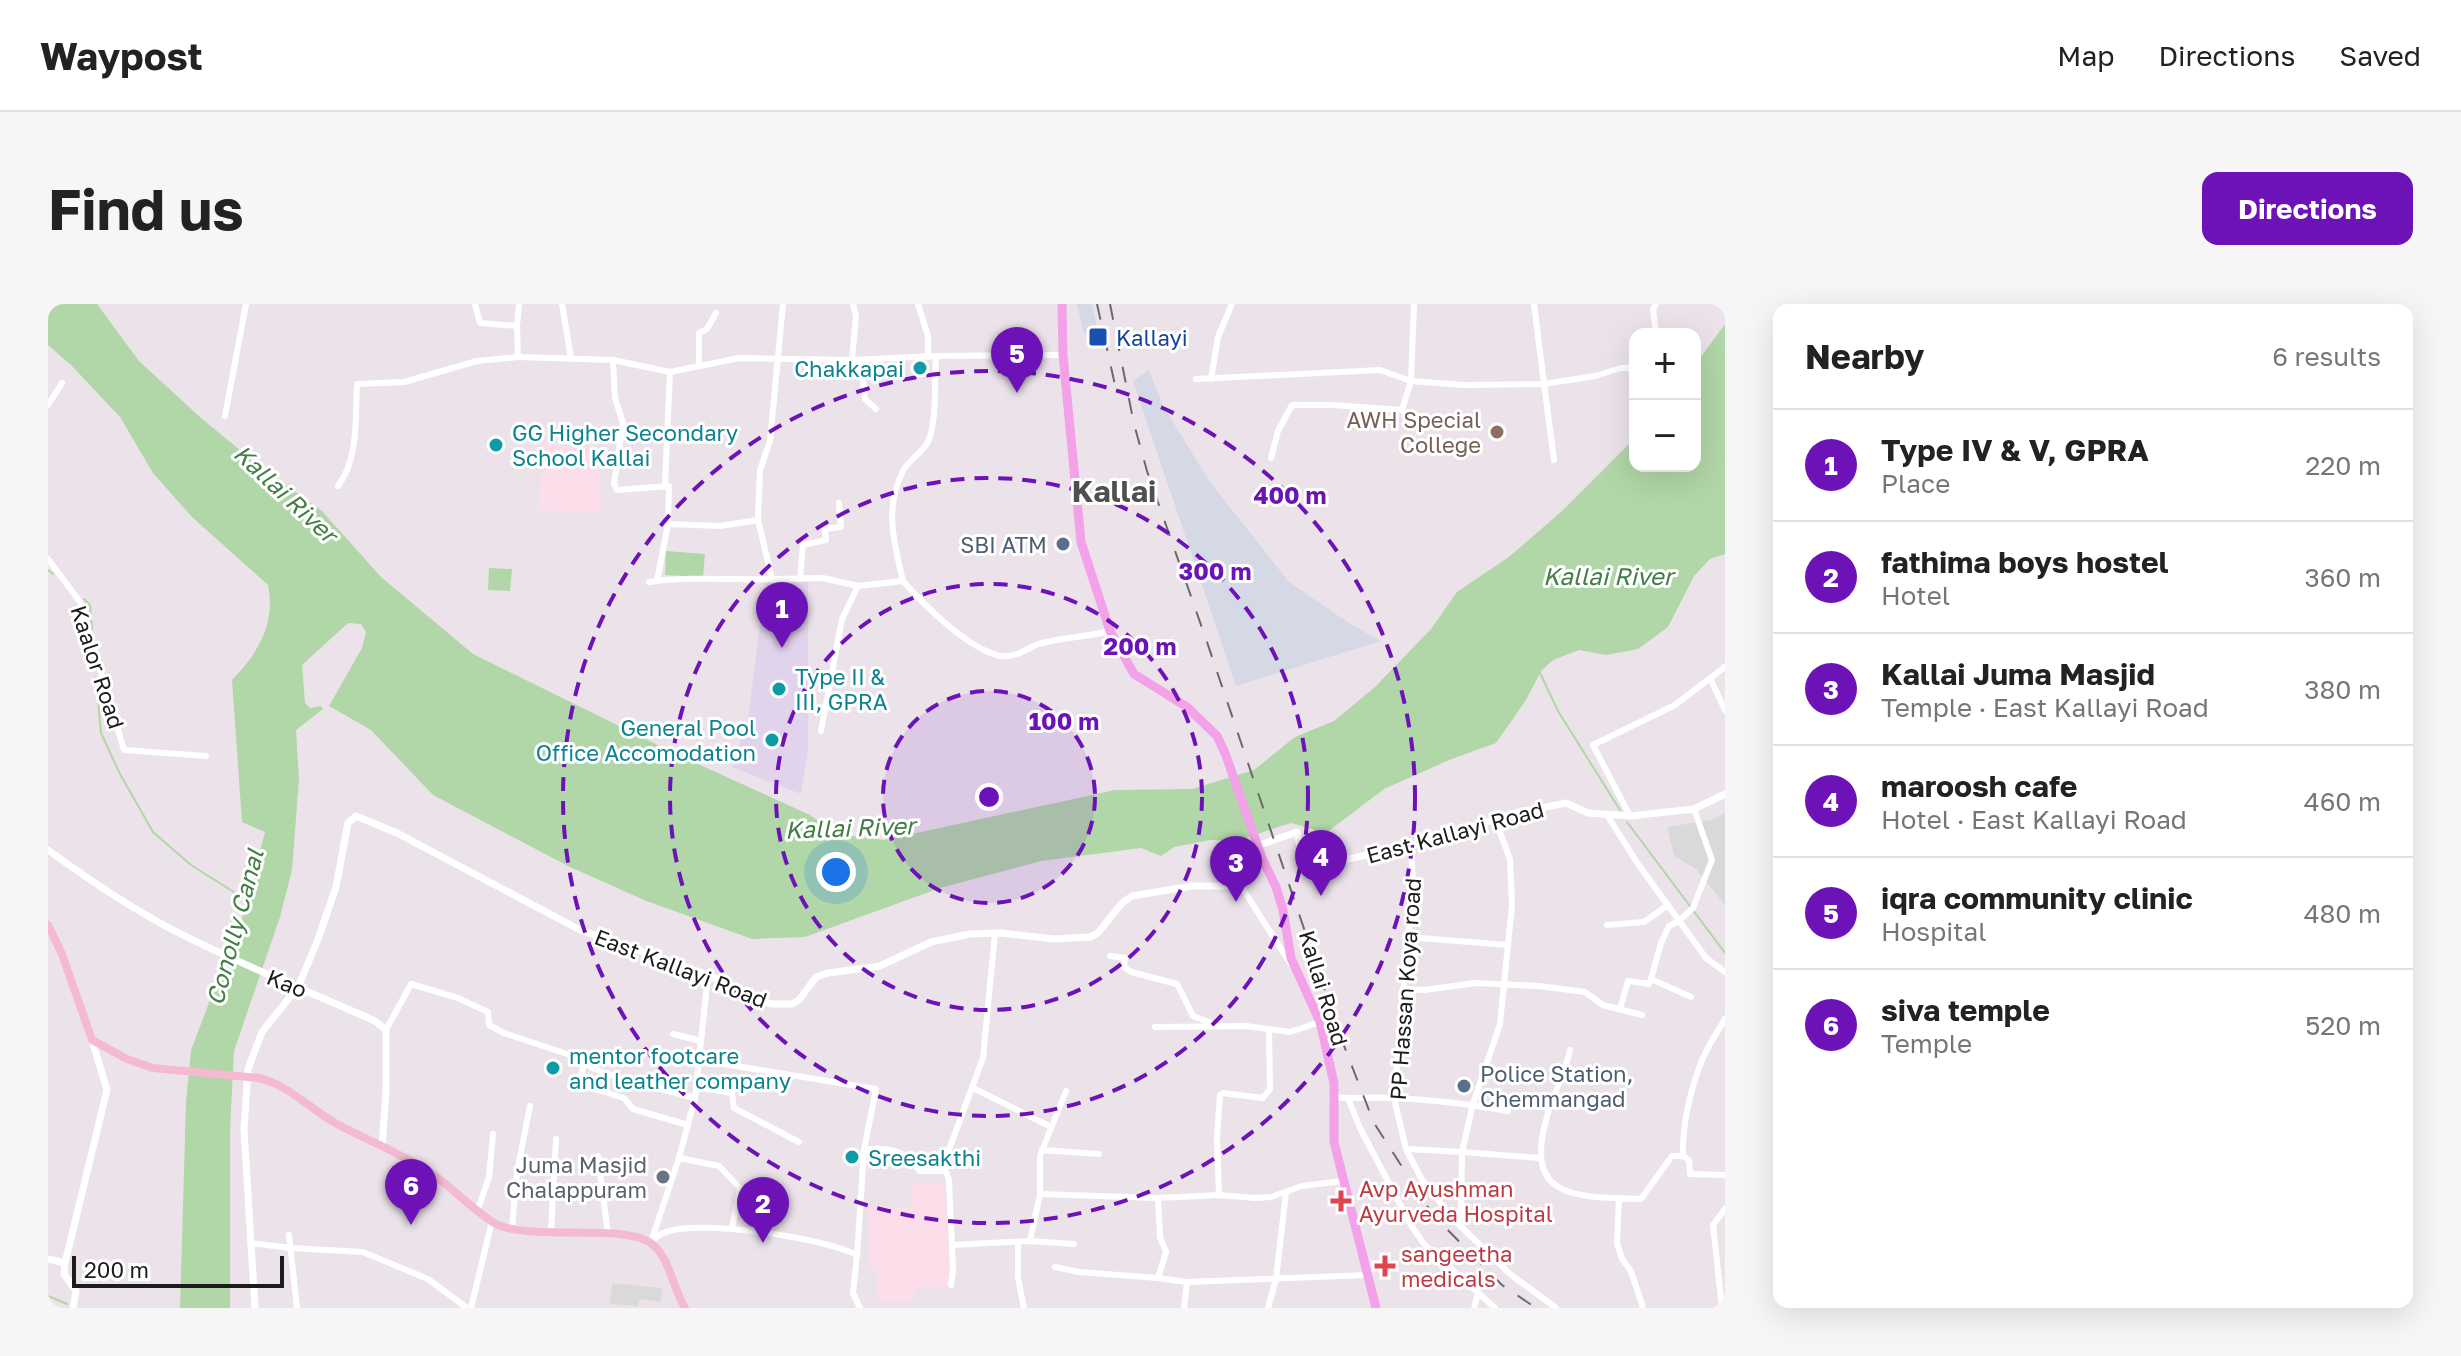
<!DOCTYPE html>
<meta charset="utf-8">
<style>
:root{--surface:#fff;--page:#f6f6f6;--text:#222;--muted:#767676;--line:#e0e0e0;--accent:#6c12b6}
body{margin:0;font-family:"Golos Text",sans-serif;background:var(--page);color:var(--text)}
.controls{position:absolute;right:24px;top:24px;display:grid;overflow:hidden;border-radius:16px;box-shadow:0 8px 32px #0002}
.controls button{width:72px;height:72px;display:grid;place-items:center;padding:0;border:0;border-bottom:2px solid var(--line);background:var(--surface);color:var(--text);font:40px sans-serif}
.scale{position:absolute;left:24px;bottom:20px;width:212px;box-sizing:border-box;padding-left:8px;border:4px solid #1c1c1c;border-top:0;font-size:22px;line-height:28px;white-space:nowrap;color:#1c1c1c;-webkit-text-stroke:6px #fff;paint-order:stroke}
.you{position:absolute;left:788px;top:568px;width:28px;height:28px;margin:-20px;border:6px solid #fff;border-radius:50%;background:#1a73e8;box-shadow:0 0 0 12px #1a73e833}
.badge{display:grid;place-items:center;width:52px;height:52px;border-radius:50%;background:var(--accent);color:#fff;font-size:26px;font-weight:700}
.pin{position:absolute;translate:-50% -66px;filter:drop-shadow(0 2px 4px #0008)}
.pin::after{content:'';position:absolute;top:42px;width:28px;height:24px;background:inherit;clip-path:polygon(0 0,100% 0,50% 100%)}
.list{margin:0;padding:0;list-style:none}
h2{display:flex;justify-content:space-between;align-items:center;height:104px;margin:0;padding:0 32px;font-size:34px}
h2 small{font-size:26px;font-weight:400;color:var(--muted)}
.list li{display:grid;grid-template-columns:52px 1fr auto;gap:24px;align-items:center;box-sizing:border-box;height:112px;padding:0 32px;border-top:2px solid var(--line)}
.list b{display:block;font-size:30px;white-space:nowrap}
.list p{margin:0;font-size:26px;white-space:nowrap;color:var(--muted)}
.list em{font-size:26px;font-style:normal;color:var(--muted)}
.map{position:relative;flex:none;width:1677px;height:1004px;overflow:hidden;border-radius:16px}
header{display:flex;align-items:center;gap:48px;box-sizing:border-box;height:112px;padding:0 40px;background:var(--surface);border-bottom:2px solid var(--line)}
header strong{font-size:38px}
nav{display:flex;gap:44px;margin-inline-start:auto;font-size:28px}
.intro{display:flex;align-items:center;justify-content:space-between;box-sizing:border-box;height:192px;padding:0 48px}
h1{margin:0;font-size:56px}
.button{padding:20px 36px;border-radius:16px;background:var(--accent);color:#fff;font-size:28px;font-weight:700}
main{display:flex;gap:48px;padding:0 48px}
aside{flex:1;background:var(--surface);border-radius:16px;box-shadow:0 8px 32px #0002}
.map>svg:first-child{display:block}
.residential{fill:#dad9da}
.commercial{fill:#e2d3ec}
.industrial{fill:#d5d9e5}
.education{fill:#fcddea}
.water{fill:#b1d6a7}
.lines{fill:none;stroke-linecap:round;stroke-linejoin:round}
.stream{stroke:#b1d6a7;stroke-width:2}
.minor{stroke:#fff;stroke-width:6}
.tertiary{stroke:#fff;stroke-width:7}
.secondary{stroke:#f3bad1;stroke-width:8}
.primary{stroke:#f3a1e9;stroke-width:9}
.rail{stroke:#6a6a6a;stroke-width:2;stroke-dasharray:16 16;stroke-linecap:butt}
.ring{fill:none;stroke:#6c12b6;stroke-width:4;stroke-dasharray:14 10}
.transit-dot{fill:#1a4fb4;stroke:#fff;stroke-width:3}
.culture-dot{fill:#0f9aa8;stroke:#fff;stroke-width:3}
.education-dot{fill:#8d6e63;stroke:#fff;stroke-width:3}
.service-dot{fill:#5c6f8a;stroke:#fff;stroke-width:3}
.worship-dot{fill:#6b7280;stroke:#fff;stroke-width:3}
.health-dot{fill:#e0444e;stroke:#fff;stroke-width:3}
.labels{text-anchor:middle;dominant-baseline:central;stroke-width:6;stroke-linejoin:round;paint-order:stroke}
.transit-label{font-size:22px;fill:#164399;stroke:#fff;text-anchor:start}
.culture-label{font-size:22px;fill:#0d838f;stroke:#fff;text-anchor:start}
.education-label{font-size:22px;fill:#785e54;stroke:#fff;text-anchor:end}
.service-label{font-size:22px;fill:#4e5e75;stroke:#fff;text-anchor:end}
.street-label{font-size:22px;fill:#1c1c1c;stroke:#fff}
.worship-label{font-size:22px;fill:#5b616d;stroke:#fff;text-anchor:end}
.health-label{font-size:22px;fill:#be3a42;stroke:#fff;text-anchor:start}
.water-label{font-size:24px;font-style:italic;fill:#427e45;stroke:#fff}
.district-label{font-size:30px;font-weight:bold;fill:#4f4f4f;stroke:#fff}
.centre{fill:#6c12b6;stroke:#fff;stroke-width:4}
.ring-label{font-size:24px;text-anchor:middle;font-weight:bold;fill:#6c12b6;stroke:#fff;stroke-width:6;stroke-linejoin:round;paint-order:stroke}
</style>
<header>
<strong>Waypost</strong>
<nav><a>Map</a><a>Directions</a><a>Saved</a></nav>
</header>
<div class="intro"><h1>Find us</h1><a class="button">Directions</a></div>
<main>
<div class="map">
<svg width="1677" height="1004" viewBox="0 0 1677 1004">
<rect width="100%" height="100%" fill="#ece3ea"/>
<g class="residential">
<polygon points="1677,509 1677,601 1648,565 1626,552 1619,523 1664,516"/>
<polygon points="564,979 614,984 613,998 592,995 590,1002 562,1000"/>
</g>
<polygon class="commercial" points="760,278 760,446 753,490 684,463 700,415 717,279"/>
<g class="industrial">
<polygon points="1029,0 1044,0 1050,27 1036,30"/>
<polygon points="1101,66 1115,102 1162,178 1241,278 1304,321 1333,337 1188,382 1085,77"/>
</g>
<g class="education">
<polygon points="497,138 551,149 553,208 490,206"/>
<polygon points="864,880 896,880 903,981 869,984 863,997 829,997 829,965 821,965 820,904 864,904"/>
</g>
<g class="water">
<path d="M0,0H49L91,57L153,114L215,165L273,206L333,273L425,350L628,450L762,511L788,530L836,536L1067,486L1144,485L1206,466L1247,433L1286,417L1327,383L1383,325L1409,288L1462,252L1514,207L1587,134V162H1647V61L1677,20V250L1662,255L1646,272L1620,323L1590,345L1558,351L1531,346L1505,356L1493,367L1478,396L1448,439L1401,456L1336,485L1278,529L1243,519L1188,537L1162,536L1126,543L1113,552L1093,544L993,557L892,584L757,633L704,635L596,596L520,562L385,491L323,426L281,402L314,344L318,328L313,320L300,319L254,361L257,399L262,404L273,402L275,405L248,426L251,475L244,566L232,613L186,747L182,826V1004H132L138,798L143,746L169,678L186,645L217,528L194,518L184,376C210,349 228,320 220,281L143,212L105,169L72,113L23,61L0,41Z"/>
<polygon points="618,247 657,250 655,273 617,271"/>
<polygon points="441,264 464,265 462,287 440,286"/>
</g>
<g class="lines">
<g class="stream">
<polyline points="0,266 5,270"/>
<polyline points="36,295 42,301 44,325"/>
<polyline points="1492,369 1510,407 1572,506"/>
<polyline points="48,373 53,429 72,470 105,528 143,561 200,597"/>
<polyline points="1579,518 1677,649"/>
<polyline points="0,992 19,1000"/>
</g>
<g class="minor">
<polyline points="427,0 432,19 469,22 470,53 565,56 622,68 691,54 804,56 888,52 1015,51"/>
<polyline points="514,0 523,54"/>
<polyline points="870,0 880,32 880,53"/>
<polyline points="469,22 471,0"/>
<polyline points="1608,30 1605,5 1608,0"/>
<path d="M565,56L567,94L575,119L566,180L569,186L621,182L620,220L672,222L710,216L724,275L775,274L810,282L855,277C876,301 921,346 953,352C966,354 977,346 988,341C1008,334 1039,333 1062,327"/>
<polyline points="804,56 808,12 805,0"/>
<polyline points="813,56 817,95 828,105"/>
<polyline points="651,62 651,29 659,25 668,9"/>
<polyline points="1148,75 1332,66 1363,77 1366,0"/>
<polyline points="1163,75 1170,33 1184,0"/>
<polyline points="0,101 14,79"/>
<polyline points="177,112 198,0"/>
<polyline points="1223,154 1230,127 1244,101 1284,101 1354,106 1363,77 1416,81 1496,80 1486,0"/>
<polyline points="1506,156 1496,80 1547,72 1573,64 1587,64"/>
<polyline points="617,181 622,68"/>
<path d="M290,182C311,154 307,115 309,80L356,78L429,57L470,53"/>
<polyline points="710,216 712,166 722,137 735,0"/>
<polyline points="0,255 32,298 76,446 158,452"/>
<polyline points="752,275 755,241 778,236 777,225 793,223 791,199"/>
<polyline points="609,277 620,220"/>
<path d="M855,277C846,239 836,204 855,167C862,154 878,147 882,133C889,108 886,79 888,52"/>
<path d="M601,278C642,272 683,276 724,275"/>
<polyline points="1662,374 1677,406"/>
<polyline points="773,427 794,315 810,282"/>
<polyline points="1559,511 1590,560 1658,654 1677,668"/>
<polyline points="1582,512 1545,441 1627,401 1677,363"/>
<polyline points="1447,515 1462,555 1464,601 1452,720 1425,800 1414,848 1491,854"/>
<polyline points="1363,542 1365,578 1346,794 1358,845 1373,874 1404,914 1462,970 1508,1004"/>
<polyline points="1193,582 1242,659"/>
<polyline points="1559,621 1596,618 1620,601"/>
<polyline points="1359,633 1460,641"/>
<polyline points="1062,652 1077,654 1076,663 1083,668 1129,680 1145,712 1163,719"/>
<polyline points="1355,685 1376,686 1428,679 1491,682 1537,688 1555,701 1594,711"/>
<polyline points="1643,693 1603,675 1613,639 1621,622 1631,617 1645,604 1664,556 1646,505"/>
<polyline points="1572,705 1580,677 1601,680 1603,675"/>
<path d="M1677,715C1669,729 1658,744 1653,759C1642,787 1634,822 1635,852L1641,856L1642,870L1677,871"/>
<polyline points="1107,723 1198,722 1242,728 1272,718"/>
<polyline points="338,726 363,680 410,694 440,708 441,721 456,729 531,754 544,764 571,774 647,794"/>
<polyline points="625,730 653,737"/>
<path d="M1522,746C1517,770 1508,784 1501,806C1473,894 1522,893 1593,895L1624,852H1635"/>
<polyline points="651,756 828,785 816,846"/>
<polyline points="537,759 533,770 540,783 576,794 585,805 640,821"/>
<polyline points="648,783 684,789 686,804 751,838"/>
<polyline points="925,784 1003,823"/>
<path d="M1284,793C1306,795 1326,793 1347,794C1385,796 1423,800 1460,807"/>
<polyline points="1300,794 1312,824 1364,923 1377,941 1447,1004"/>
<polyline points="1358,845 1414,848 1413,923"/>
<polyline points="994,846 1051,850"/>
<polyline points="550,852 560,930"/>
<polyline points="631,854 671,862 692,884 684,924"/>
<polyline points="992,890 1110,894 1171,891 1207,894 1223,893 1254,882 1295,877"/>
<polyline points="1171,891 1169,834 1172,791 1175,789 1215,794 1222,785 1221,725"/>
<polyline points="1571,894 1569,939 1574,955 1583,967 1595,1004"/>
<polyline points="430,905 441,873 445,830"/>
<polyline points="464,924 469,868 482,802"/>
<polyline points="503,928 508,835"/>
<polyline points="241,931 249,1004"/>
<polyline points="982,937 992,890 992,852 1018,787"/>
<polyline points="603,938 631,854 647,794 660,671"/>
<path d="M603,938C606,936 609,932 613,930C645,913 776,934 809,951L805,989L812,1004"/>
<polyline points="202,939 243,944 315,948 380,975 419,1004"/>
<polyline points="970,939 970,974 976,1004"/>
<polyline points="904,941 982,937 1026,940"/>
<path d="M809,951L816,846C840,842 857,846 872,867H898"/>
<polyline points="1007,963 1031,968 1110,974 1118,948 1112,933 1110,894"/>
<polyline points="1110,974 1139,978 1319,971"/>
<polyline points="903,981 905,966 901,876 897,865 899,851 935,754 947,629"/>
<polyline points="423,1004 444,917"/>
<polyline points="1136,1004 1139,978"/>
<polyline points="1220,1004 1228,975 1238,888"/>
<polyline points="1426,1004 1430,990"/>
<polyline points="1674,1004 1665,921 1677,905"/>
</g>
<g class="tertiary">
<path d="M0,546C40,575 81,603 125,626C191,660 260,687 327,717L338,726V788L334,843"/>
<polyline points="0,955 17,959"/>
<polyline points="25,1004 28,987 16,970 17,959 59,786 44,736"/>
<polyline points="207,1004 196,826 200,765 214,728 250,683 269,638 288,583 300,519 308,512 349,529 532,626 660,671 723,700 744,700 751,696 768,673 780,669 832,662 883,638 922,630 953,629 1006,635 1042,633 1050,629 1074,599 1084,592 1144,582 1193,582 1197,546 1249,528 1256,564 1363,542 1467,509 1518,499 1540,509 1582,512 1646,505 1677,490"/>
</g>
<path class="secondary" d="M0,621L14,650L44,736L79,755L105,764L211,774C241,781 263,806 289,820C321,837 357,851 386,871C405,885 430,910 448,920C483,937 580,919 604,940C622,954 625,985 637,1004"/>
<polyline class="primary" points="1014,0 1015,51 1033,238 1062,327 1086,370 1139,403 1169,432 1177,449 1214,554 1228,583 1235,606 1243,654 1272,718 1286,779 1286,838 1328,1004"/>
<g class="rail">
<polyline points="1049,0 1067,81"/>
<polyline points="1062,0 1086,120 1099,167 1159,338 1293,734 1326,819 1385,911 1454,981 1488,1004"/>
</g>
</g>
<circle cx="941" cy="493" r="106" fill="#6c12b6" fill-opacity=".12"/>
<g class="ring">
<circle cx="941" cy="493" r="106"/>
<circle cx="941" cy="493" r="213"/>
<circle cx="941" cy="493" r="319"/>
<circle cx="941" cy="493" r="426"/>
</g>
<rect class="transit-dot" x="1040" y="23" width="20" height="20" rx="4"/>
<g class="culture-dot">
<circle cx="872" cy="64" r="8"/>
<circle cx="448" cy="141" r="8"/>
<circle cx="731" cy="385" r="8"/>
<circle cx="724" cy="436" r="8"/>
<circle cx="505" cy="764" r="8"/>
<circle cx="804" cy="853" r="8"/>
</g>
<circle class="education-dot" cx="1449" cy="128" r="8"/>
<g class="service-dot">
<circle cx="1015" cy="240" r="8"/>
<circle cx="1416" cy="782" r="8"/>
</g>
<circle class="worship-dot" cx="615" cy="873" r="8"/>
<g class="health-dot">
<path d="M1289 885h8v8h8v8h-8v8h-8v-8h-8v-8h8z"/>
<path d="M1333 950h8v8h8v8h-8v8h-8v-8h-8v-8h8z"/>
</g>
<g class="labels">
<g class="transit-label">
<text x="1068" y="33">Kallayi</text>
</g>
<g class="culture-label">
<text x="856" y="64" text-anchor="end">Chakkapai</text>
<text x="464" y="128">GG Higher Secondary<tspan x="464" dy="25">School Kallai</tspan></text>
<text x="747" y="372">Type II &amp;<tspan x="747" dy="25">III, GPRA</tspan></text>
<text x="708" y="423" text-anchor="end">General Pool<tspan x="708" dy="25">Office Accomodation</tspan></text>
<text x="521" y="751">mentor footcare<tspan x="521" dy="25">and leather company</tspan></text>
<text x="820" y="853">Sreesakthi</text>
</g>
<g class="education-label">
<text x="1433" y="115">AWH Special<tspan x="1433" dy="25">College</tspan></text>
</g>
<g class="service-label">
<text x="999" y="240">SBI ATM</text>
<text x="1432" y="769" text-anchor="start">Police Station,<tspan x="1432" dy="25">Chemmangad</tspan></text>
</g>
<g class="street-label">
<text transform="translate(50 363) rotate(72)">Kaalor Road</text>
<text transform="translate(1407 528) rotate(-15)">East Kallayi Road</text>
<text transform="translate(633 664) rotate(21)">East Kallayi Road</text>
<text transform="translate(239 679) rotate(22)">Kao</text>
<text transform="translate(1276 684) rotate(73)">Kallai Road</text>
<text transform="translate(1357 685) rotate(-86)">PP Hassan Koya road</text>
</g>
<g class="worship-label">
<text x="599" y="860">Juma Masjid<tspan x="599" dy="25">Chalappuram</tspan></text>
</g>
<g class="health-label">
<text x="1311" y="884">Avp Ayushman<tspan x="1311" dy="25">Ayurveda Hospital</tspan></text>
<text x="1353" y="949">sangeetha<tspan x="1353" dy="25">medicals</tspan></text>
</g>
<g class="water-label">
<text transform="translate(238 189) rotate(43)">Kallai River</text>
<text x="1560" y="271">Kallai River</text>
<text transform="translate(802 523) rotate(-2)">Kallai River</text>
<text transform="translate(186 623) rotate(-75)">Conolly Canal</text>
</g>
<g class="district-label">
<text x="1066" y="187">Kallai</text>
</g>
</g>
<circle cx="941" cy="493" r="12" class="centre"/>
<g class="ring-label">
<text x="1242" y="200">400 m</text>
<text x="1167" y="276">300 m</text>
<text x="1092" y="351">200 m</text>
<text x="1016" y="426">100 m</text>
</g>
</svg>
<div class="controls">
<button>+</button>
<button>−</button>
</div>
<div class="scale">200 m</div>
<div class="you"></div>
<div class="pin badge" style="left:734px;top:344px">1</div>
<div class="pin badge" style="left:715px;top:939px">2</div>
<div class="pin badge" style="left:1188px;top:598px">3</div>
<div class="pin badge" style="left:1273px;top:592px">4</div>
<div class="pin badge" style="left:969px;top:89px">5</div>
<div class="pin badge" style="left:363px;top:921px">6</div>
</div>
<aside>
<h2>Nearby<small>6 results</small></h2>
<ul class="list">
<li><span class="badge">1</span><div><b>Type IV &amp; V, GPRA</b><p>Place</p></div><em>220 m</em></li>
<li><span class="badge">2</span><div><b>fathima boys hostel</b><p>Hotel</p></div><em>360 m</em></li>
<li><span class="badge">3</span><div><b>Kallai Juma Masjid</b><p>Temple · East Kallayi Road</p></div><em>380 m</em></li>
<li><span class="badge">4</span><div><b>maroosh cafe</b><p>Hotel · East Kallayi Road</p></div><em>460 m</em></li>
<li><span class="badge">5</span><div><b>iqra community clinic</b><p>Hospital</p></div><em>480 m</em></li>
<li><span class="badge">6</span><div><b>siva temple</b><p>Temple</p></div><em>520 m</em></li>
</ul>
</aside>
</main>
